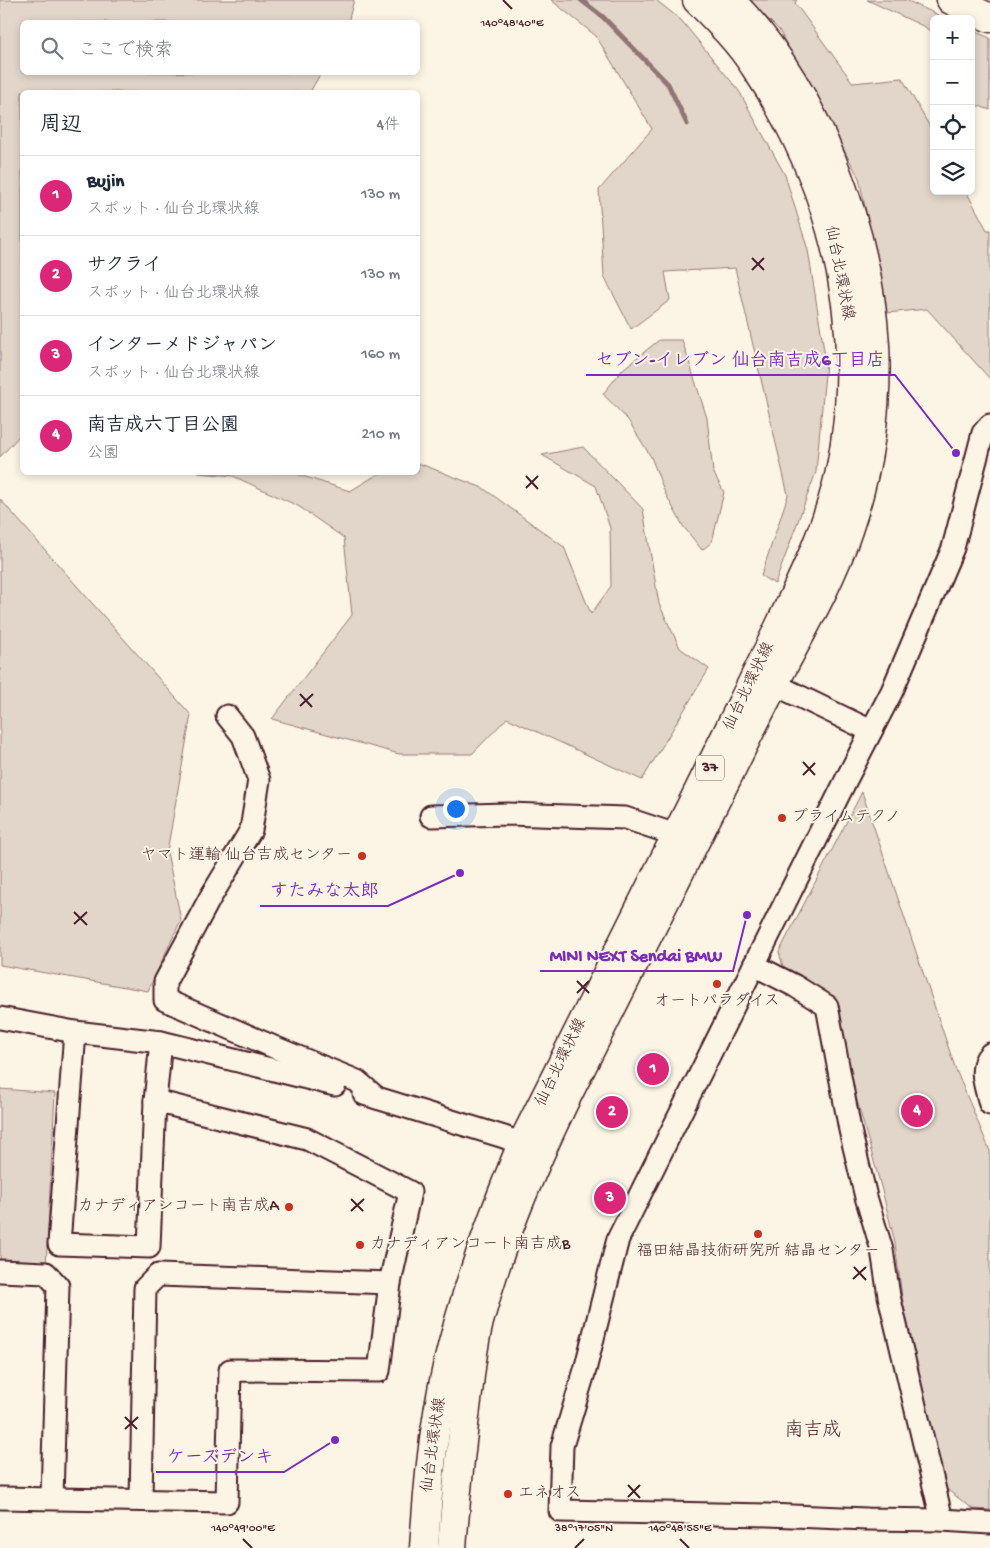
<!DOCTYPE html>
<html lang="ja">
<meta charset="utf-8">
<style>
:root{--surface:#fff;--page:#f6f6f7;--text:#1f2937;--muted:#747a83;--line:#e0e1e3;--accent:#db2777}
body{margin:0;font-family:"Gochi Hand","Klee One",sans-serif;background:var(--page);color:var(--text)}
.controls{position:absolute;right:15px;top:15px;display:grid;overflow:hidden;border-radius:8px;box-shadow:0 2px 8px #0003}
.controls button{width:45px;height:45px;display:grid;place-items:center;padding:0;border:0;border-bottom:1px solid var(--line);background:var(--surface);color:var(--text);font:25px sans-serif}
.you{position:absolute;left:455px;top:808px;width:18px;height:18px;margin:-12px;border:4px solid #fff;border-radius:50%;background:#1a73e8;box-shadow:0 0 0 8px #1a73e833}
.badge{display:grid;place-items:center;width:32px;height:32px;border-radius:50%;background:var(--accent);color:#fff;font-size:16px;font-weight:700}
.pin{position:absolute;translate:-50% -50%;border:2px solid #fff;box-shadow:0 1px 5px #0006}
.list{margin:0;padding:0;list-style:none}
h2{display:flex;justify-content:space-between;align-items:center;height:65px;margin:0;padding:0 20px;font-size:21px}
h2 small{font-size:16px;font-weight:400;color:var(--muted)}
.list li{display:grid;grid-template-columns:32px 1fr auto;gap:15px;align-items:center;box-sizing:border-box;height:80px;padding:0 20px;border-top:1px solid var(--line)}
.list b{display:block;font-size:19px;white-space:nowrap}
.list p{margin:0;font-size:16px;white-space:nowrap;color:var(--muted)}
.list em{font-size:16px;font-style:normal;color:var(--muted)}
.icon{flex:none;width:28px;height:28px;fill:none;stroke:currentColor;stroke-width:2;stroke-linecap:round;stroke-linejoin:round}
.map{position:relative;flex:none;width:990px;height:1548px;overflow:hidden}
.search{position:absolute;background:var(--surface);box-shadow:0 2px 8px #0003;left:20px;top:20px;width:400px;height:55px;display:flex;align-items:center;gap:12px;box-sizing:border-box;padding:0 18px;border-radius:8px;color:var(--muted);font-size:19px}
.panel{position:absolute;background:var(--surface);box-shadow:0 2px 8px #0003;left:20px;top:90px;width:400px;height:385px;border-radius:8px}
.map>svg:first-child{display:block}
.green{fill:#e2d5ca;stroke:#967a7a}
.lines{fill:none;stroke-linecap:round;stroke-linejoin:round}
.stream{stroke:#917474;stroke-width:5}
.minor-casing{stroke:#4a1f2b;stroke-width:25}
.primary-casing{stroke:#4a1f2b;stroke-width:31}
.motorway-casing{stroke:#4a1f2b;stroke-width:31}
.minor{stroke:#fcf5e5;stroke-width:21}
.primary{stroke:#fcf5e5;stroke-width:28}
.motorway{stroke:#fcf5e5;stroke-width:28}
.ticks{fill:none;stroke:#4a1f2b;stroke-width:2}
.poi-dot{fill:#c8321e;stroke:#fcf5e5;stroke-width:2}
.labels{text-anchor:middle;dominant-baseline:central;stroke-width:4;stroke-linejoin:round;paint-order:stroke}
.shield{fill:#fcf5e5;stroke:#7f5f63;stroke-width:1}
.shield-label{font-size:15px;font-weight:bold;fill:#4a1f2b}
.street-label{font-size:16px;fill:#4a1f2b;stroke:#fcf5e5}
.poi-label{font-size:16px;fill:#4a1f2b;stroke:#fcf5e5;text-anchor:start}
.quarter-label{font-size:19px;fill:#4a1f2b;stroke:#fcf5e5}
.ticks-label{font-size:12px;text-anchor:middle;fill:#4a1f2b;stroke:#fcf5e5;stroke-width:4;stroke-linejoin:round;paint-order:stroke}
.leader{fill:none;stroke:#7b2cbf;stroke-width:2}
.callout-dot{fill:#7b2cbf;stroke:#fcf5e5;stroke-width:2}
.callout-label{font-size:18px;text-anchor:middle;font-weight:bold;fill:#7b2cbf;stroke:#fcf5e5;stroke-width:4;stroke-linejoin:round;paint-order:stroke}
</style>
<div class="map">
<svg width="990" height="1548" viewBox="0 0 990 1548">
<rect width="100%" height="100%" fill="#fcf5e5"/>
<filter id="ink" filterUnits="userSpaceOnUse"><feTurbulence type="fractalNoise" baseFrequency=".02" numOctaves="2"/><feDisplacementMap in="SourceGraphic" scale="10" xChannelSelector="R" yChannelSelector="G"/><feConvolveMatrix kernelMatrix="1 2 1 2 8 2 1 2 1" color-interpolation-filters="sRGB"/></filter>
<g filter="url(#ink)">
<g class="green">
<polygon points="0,0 354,0 348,22 22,22 22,72 321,73 310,92 22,92 22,433 0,457"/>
<polygon points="551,0 656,0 681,20 739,91 785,175 808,250 826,363 816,472 775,584 761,576 788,495 735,268 665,272 670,300 631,329 604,276 599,190 652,129 596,36"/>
<polygon points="749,0 797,0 795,3 853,83 902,78 934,134 934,191 966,191 987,230 990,230 990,379 927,309 887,313 859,178 779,30"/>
<polygon points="867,0 906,0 947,19 934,19 934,34 925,27"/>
<polygon points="971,30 990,38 990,110 971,103"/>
<polygon points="659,340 682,340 707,418 713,472 724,492 712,542 702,550 683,526 665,493 651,457 628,420 603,394 623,369"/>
<polygon points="583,447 643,509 659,604 680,648 709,669 642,780 507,718 472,754 399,754 272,719 352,615 344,538 298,506 233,476 198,473 293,473 350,491 380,473 418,472 418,463 483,488 564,547 591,614 611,586 610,528 596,486 542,455"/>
<polygon points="0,499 191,715 167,852 181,920 148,991 0,965"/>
<polygon points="862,792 956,1070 990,1151 990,1510 973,1509 945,1488 902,1298 895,1243 883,1194 849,1072 839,1007 784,970 779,952"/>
<polygon points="0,1089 55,1093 46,1267 0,1264"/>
</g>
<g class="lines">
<polyline class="stream" points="581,0 603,17 668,84 687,124"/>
<g class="minor-casing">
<g id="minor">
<polyline points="990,425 983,433 953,548 892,691 847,778 618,1239 585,1370 562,1446 560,1511 768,1515 867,1519 942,1520 990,1523"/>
<polyline points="774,684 871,731"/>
<polyline points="227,716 243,736 259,780 251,830 210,898 165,982 165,1000 276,1048 357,1081 377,1098"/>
<polyline points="431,816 508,814 625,818 676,835"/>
<polyline points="754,965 795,986 827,1006 850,1130 866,1197 882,1250 889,1296 942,1520"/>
<polyline points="0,1018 75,1032 161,1042 335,1085"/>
<polyline points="75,1032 59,1244 149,1247 155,1101 161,1042"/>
<path d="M990,1054C977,1067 986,1088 990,1104"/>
<polyline points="364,1094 504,1137 522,1144"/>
<polyline points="0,1271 46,1273 58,1286 52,1498"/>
<polyline points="0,1498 227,1502 230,1370 379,1371 390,1283 410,1192 307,1139 155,1101"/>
<polyline points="141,1500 145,1288 158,1275 390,1283"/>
</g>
</g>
<g class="primary-casing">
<g id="primary">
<path d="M424,1548C428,1487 433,1427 447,1367C465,1290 492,1217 522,1144C581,1025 640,906 700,788C727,733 755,678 781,623C804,575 827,528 839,476C844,454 847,430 849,408C858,287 823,167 755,67C739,42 718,21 697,0"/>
<path d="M452,1548C456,1496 461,1445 468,1393C471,1368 473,1343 480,1318C500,1242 531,1171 565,1100C621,990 676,880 731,770C748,735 765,701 783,667C807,622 832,578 848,530C868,472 878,407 875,345C868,226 815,86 730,0"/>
</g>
</g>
<g class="motorway-casing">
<polyline id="motorway" points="951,0 990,18"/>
</g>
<use href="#minor" class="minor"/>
<use href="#primary" class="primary"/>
<use href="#motorway" class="motorway"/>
</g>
</g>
<path class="ticks" d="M503,0L512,9M752,258L764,270M752,270L764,258M526,476L538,489M526,488L538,476M300,694L312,707M300,706L313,694M803,762L815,775M803,775L815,763M74,912L87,925M74,924L87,912M577,981L589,993M577,993L589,981M351,1199L363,1211M351,1211L364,1199M854,1267L866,1280M853,1279L866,1267M125,1417L137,1429M125,1429L138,1417M628,1485L640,1498M628,1497L640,1485M243,1539L252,1548M680,1539L689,1548M575,1548L584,1539"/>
<g class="poi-dot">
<circle cx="782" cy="818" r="5"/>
<circle cx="362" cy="856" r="5"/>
<circle cx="717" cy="984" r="5"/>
<circle cx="289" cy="1207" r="5"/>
<circle cx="758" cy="1234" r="5"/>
<circle cx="360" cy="1245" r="5"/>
<circle cx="508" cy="1494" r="5"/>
</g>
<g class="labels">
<rect class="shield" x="696" y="755.5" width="28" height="25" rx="4"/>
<g class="shield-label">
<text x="710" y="768">37</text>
</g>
<g class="street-label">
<text transform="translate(838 273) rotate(79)">仙台北環状線</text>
<text transform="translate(750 687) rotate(-64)">仙台北環状線</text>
<text transform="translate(562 1063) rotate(-64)">仙台北環状線</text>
<text transform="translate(435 1445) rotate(-82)">仙台北環状線</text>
</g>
<g class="poi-label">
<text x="792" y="818">プライムテクノ</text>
<text x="352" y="856" text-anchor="end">ヤマト運輸 仙台吉成センター</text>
<text x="717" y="1002" text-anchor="middle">オートパラダイス</text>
<text x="279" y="1207" text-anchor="end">カナディアンコート南吉成A</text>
<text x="370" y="1245">カナディアンコート南吉成B</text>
<text x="758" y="1252" text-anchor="middle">福田結晶技術研究所 結晶センター</text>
<text x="518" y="1494">エネオス</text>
</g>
<g class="quarter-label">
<text x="813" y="1431">南吉成</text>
</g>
</g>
<g class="ticks-label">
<text x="512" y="26">140°48'40"E</text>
<text x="243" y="1531">140°49'00"E</text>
<text x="680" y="1531">140°48'55"E</text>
<text x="584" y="1531">38°17'05"N</text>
</g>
<path class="leader" d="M956 453L895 375H586M460 873L388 906H260M747 915L733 971H540M335 1440L284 1472H156"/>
<g class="callout-dot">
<circle cx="956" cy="453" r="5"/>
<circle cx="460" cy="873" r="5"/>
<circle cx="747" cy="915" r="5"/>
<circle cx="335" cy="1440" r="5"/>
</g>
<g class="callout-label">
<text x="740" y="365">セブン-イレブン 仙台南吉成6丁目店</text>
<text x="324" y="896">すたみな太郎</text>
<text x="636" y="961">MINI NEXT Sendai BMW</text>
<text x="220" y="1462">ケーズデンキ</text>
</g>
</svg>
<div class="controls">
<button>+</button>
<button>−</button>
<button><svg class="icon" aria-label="locate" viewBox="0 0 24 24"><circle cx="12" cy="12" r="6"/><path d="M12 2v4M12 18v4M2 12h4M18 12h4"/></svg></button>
<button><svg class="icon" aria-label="layers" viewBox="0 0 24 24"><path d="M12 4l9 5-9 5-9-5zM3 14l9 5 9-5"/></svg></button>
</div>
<div class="you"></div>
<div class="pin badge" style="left:653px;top:1069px">1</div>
<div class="pin badge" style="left:612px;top:1112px">2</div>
<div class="pin badge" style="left:610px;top:1198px">3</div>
<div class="pin badge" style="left:917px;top:1111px">4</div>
<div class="search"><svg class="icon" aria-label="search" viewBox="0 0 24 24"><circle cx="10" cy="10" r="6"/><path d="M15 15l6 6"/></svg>ここで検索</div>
<section class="panel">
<h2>周辺<small>4件</small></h2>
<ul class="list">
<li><span class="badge">1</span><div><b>Bujin</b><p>スポット · 仙台北環状線</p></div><em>130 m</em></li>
<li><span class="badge">2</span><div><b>サクライ</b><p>スポット · 仙台北環状線</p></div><em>130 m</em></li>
<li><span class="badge">3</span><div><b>インターメドジャパン</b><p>スポット · 仙台北環状線</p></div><em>160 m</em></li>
<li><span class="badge">4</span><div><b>南吉成六丁目公園</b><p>公園</p></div><em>210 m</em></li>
</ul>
</section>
</div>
